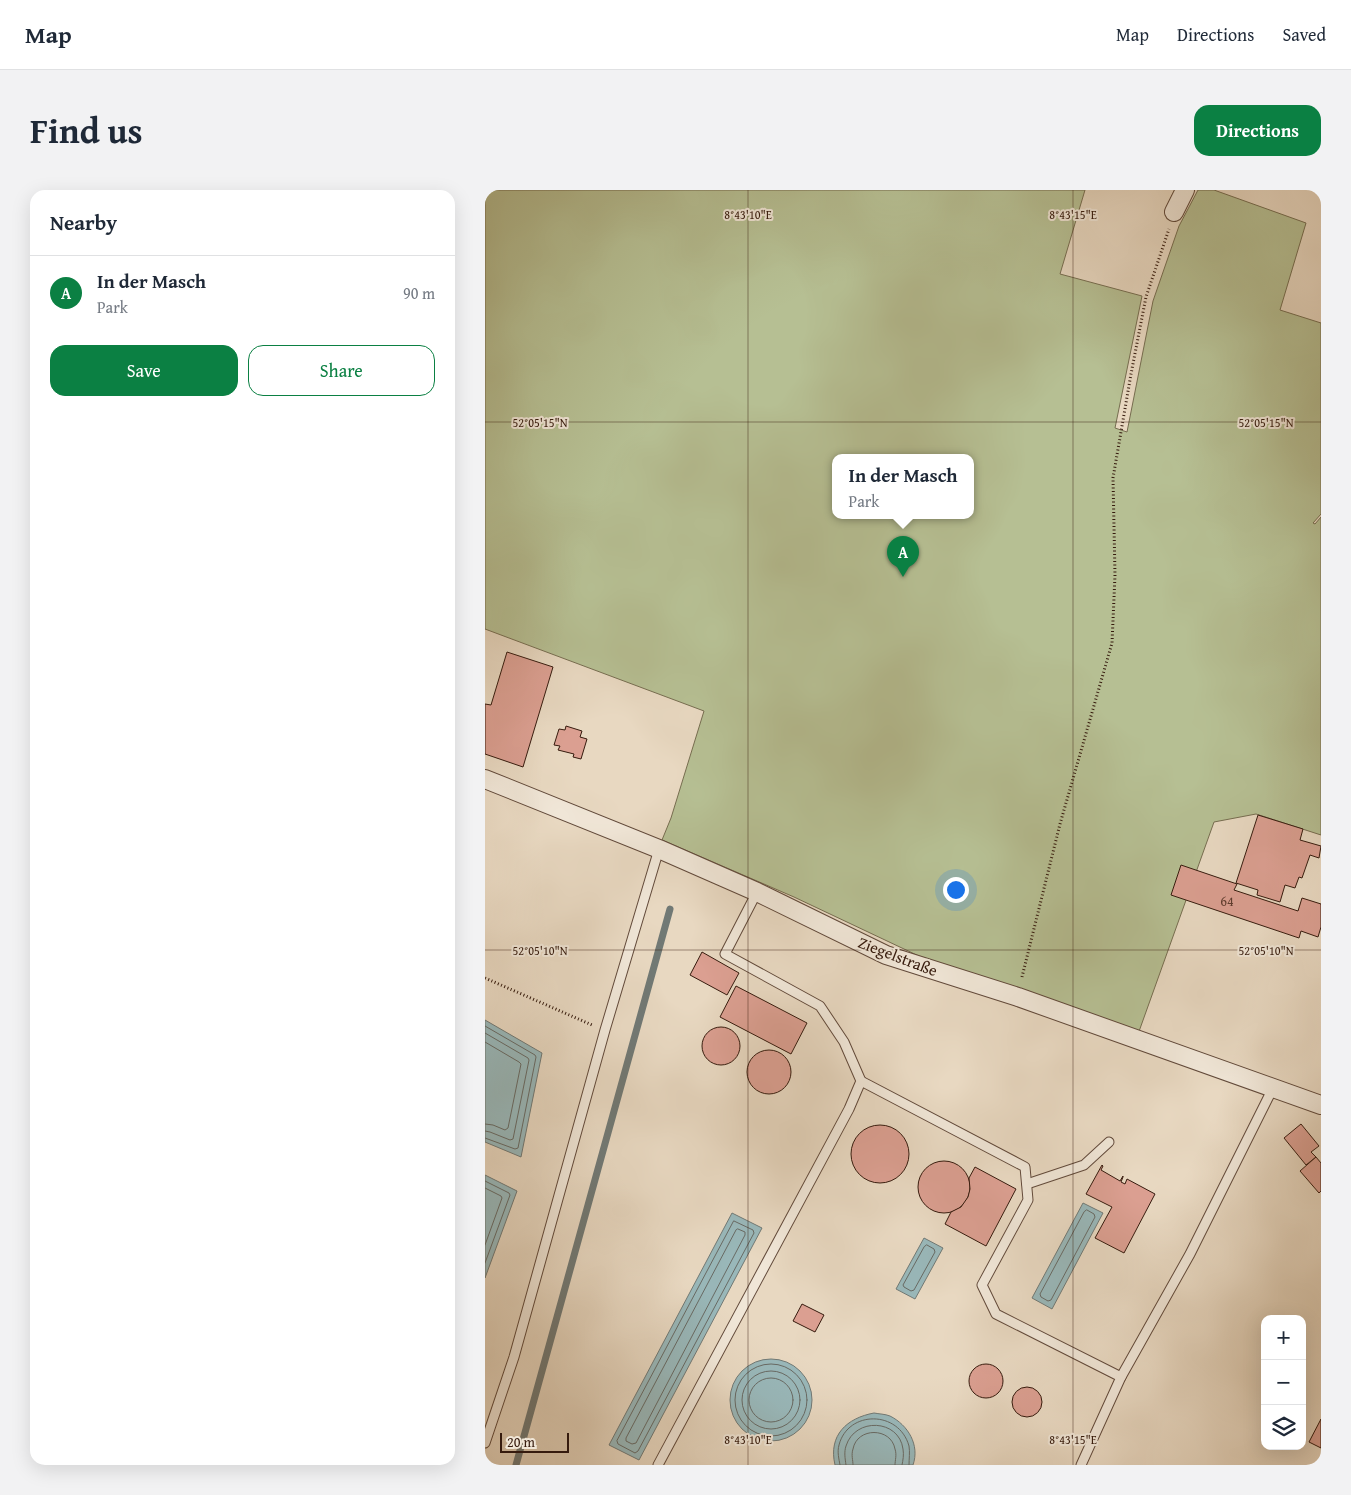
<!DOCTYPE html>
<meta charset="utf-8">
<style>
:root{--surface:#fff;--page:#f2f2f3;--text:#1f2937;--muted:#747a83;--line:#e0e1e3;--accent:#0b8043}
body{margin:0;font-family:"Gentium Book Plus",serif;background:var(--page);color:var(--text)}
.controls{position:absolute;right:15px;bottom:15px;display:grid;overflow:hidden;border-radius:10px;box-shadow:0 5px 20px #0002}
.controls button{width:45px;height:45px;display:grid;place-items:center;padding:0;border:0;border-bottom:1px solid var(--line);background:var(--surface);color:var(--text);font:25px sans-serif}
.scale{position:absolute;left:15px;bottom:12px;width:69px;box-sizing:border-box;padding-left:5px;border:2px solid #361b0e;border-top:0;font-size:14px;line-height:18px;white-space:nowrap;color:#361b0e;-webkit-text-stroke:4px #f0e6d7;paint-order:stroke}
.you{position:absolute;left:470px;top:699px;width:18px;height:18px;margin:-12px;border:4px solid #fff;border-radius:50%;background:#1a73e8;box-shadow:0 0 0 8px #1a73e833}
.badge{display:grid;place-items:center;width:32px;height:32px;border-radius:50%;background:var(--accent);color:#fff;font-size:16px;font-weight:700}
.pin{position:absolute;translate:-50% -41px;filter:drop-shadow(0 1px 2px #0008)}
.pin::after{content:'';position:absolute;top:26px;width:18px;height:15px;background:inherit;clip-path:polygon(0 0,100% 0,50% 100%)}
.popup{position:absolute;left:347px;top:264px;width:142px;height:65px;box-sizing:border-box;display:grid;place-content:center;border-radius:10px;background:var(--surface);filter:drop-shadow(0 1px 4px #0005);font-size:16px;white-space:nowrap;color:var(--muted)}
.popup b{font-size:19px;color:var(--text)}
.popup::after{content:'';position:absolute;left:50%;top:100%;margin-left:-10px;border:10px solid transparent;border-top-color:var(--surface)}
.list{margin:0;padding:0;list-style:none}
h2{display:flex;justify-content:space-between;align-items:center;height:65px;margin:0;padding:0 20px;font-size:21px}
h2 small{font-size:16px;font-weight:400;color:var(--muted)}
.list li{display:grid;grid-template-columns:32px 1fr auto;gap:15px;align-items:center;box-sizing:border-box;height:75px;padding:0 20px;border-top:1px solid var(--line)}
.list b{display:block;font-size:19px;white-space:nowrap}
.list p{margin:0;font-size:16px;white-space:nowrap;color:var(--muted)}
.list em{font-size:16px;font-style:normal;color:var(--muted)}
.actions{display:flex;gap:10px;padding:15px 20px}
.actions a{flex:1;padding:11px 0;border:1px solid var(--accent);border-radius:15px;text-align:center;font-size:18px;color:var(--accent)}
.actions .main{background:var(--accent);color:#fff}
.icon{flex:none;width:28px;height:28px;fill:none;stroke:currentColor;stroke-width:2;stroke-linecap:round;stroke-linejoin:round}
.map{position:relative;flex:none;width:836px;height:1275px;overflow:hidden;border-radius:15px}
header{display:flex;align-items:center;gap:30px;box-sizing:border-box;height:70px;padding:0 25px;background:var(--surface);border-bottom:1px solid var(--line)}
header strong{font-size:24px}
nav{display:flex;gap:28px;margin-inline-start:auto;font-size:18px}
.intro{display:flex;align-items:center;justify-content:space-between;box-sizing:border-box;height:120px;padding:0 30px}
h1{margin:0;font-size:35px}
.button{padding:12px 22px;border-radius:15px;background:var(--accent);color:#fff;font-size:18px;font-weight:700}
main{display:flex;gap:30px;padding:0 30px}
aside{flex:1;background:var(--surface);border-radius:15px;box-shadow:0 5px 20px #0002}
.map>svg:first-child{display:block}
.green{fill:#b6bf93;stroke:#766d50;fill-rule:evenodd}
.water{fill:#99b8ba;stroke:#717975}
.lines{fill:none;stroke-linecap:round;stroke-linejoin:round}
.shore{stroke:#686a64;stroke-width:1}
.stream{stroke:#717975;stroke-width:7}
.building{fill:#db9f91;stroke:#361b0e}
.lane-casing{stroke:#624a3b;stroke-width:11}
.street-casing{stroke:#624a3b;stroke-width:20}
.path{stroke:#361b0e;stroke-width:3;stroke-dasharray:1 2.5;stroke-linecap:butt}
.lane{stroke:#f0e6d7;stroke-width:9}
.street{stroke:#f0e6d7;stroke-width:18}
.ticks{fill:none;stroke:#361b0e;stroke-width:1;stroke-opacity:0.45}
.labels{text-anchor:middle;dominant-baseline:central;stroke-width:4;stroke-linejoin:round;paint-order:stroke}
.number-label{font-size:14px;fill:#5f3c2f}
.street-label{font-size:16px;fill:#361b0e;stroke:#f0e6d7}
.ticks-label{font-size:12px;text-anchor:middle;fill:#361b0e;stroke:#f0e6d7;stroke-width:4;stroke-linejoin:round;paint-order:stroke}
</style>
<header>
<strong>Map</strong>
<nav><a>Map</a><a>Directions</a><a>Saved</a></nav>
</header>
<div class="intro"><h1>Find us</h1><a class="button">Directions</a></div>
<main>
<aside>
<h2>Nearby<small></small></h2>
<ul class="list">
<li><span class="badge">A</span><div><b>In der Masch</b><p>Park</p></div><em>90 m</em></li>
</ul>
<div class="actions"><a class="main">Save</a><a>Share</a></div>
</aside>
<div class="map">
<svg width="836" height="1275" viewBox="0 0 836 1275">
<rect width="100%" height="100%" fill="#e8d8c1"/>
<filter id="stains"><feTurbulence type="fractalNoise" baseFrequency=".004" numOctaves="4"/><feColorMatrix values="0 0 0 0 .2 0 0 0 0 .09 0 0 0 0 .02 0 0 0 .5 -.17"/></filter>
<radialGradient id="worn" r=".72"><stop offset=".6" stop-color="#630" stop-opacity="0"/><stop offset="1" stop-color="#630" stop-opacity=".3"/></radialGradient>
<path class="green" d="M0,0H600L575,84L657,106L630,238L642,242L668,111L694,36L713,0H729L821,33L795,120L836,133V324L828,333L830,334L836,327V645L771,624L729,632L652,847L455,776L309,707L177,650L186,628L219,521L0,439ZM350,268H486V326H350Z"/>
<g class="water">
<polygon points="0,830 57,863 36,967 0,952"/>
<polygon points="0,985 32,1001 0,1088"/>
<polygon points="598,1013 618,1023 567,1119 547,1108"/>
<polygon points="247,1023 277,1038 154,1270 124,1255"/>
<polygon points="439,1048 458,1058 430,1109 411,1099"/>
<circle cx="286" cy="1210" r="41"/>
<path d="M389,1223C394,1224 400,1224 405,1226C423,1235 435,1255 428,1275H350C343,1245 362,1228 389,1223Z"/>
</g>
<g class="lines">
<g class="shore">
<polyline points="0,836 50,865 51,867 33,958 30,959 0,948"/>
<polyline points="0,843 43,868 44,870 28,949 25,950 5,942 0,941"/>
<polyline points="0,852 34,872 36,874 23,938 20,940 8,935 0,934"/>
<polyline points="0,991 24,1003 25,1005 0,1073"/>
<polyline points="0,998 16,1006 17,1008 0,1055"/>
<polygon points="602,1020 609,1024 610,1027 566,1110 563,1111 556,1107 555,1104 599,1022"/>
<polygon points="249,1031 268,1040 269,1043 153,1261 150,1263 133,1254 132,1251"/>
<polygon points="253,1039 260,1042 260,1045 151,1253 147,1254 141,1251 141,1248 251,1040"/>
<polygon points="442,1055 449,1059 450,1062 429,1100 426,1101 419,1097 418,1095 439,1057"/>
<circle cx="286" cy="1210" r="36"/>
<circle cx="286" cy="1210" r="29"/>
<circle cx="286" cy="1210" r="22"/>
<path d="M355,1275C354,1269 352,1262 354,1255C363,1220 414,1220 424,1256C425,1262 424,1269 424,1275"/>
<path d="M361,1275C360,1268 359,1262 361,1256C370,1227 414,1229 418,1259C419,1265 418,1270 417,1275"/>
<path d="M368,1275C368,1270 366,1265 368,1259C372,1237 406,1237 410,1259C412,1265 410,1270 410,1275"/>
</g>
<polyline class="stream" points="31,1275 185,719"/>
</g>
<g class="building">
<polygon points="22,462 68,477 38,577 0,564 0,514 6,515"/>
<polygon points="81,536 97,541 95,547 102,549 96,569 88,567 89,564 73,560 75,556 69,555 74,539 80,540"/>
<polygon points="773,625 818,639 815,650 836,656 834,668 825,665 817,688 814,687 810,698 800,695 795,712 772,705 773,700 751,693"/>
<polygon points="696,675 752,694 749,700 813,721 817,708 836,714 836,737 833,747 816,741 814,748 686,705"/>
<polygon points="217,762 254,783 242,805 205,785"/>
<polygon points="251,796 322,833 306,864 235,827"/>
<circle cx="236" cy="856" r="19"/>
<circle cx="284" cy="882" r="22"/>
<polygon points="816,934 834,956 826,962 831,967 821,975 799,948"/>
<circle cx="395" cy="964" r="29"/>
<polygon points="831,967 836,973 836,1001 834,1003 815,981"/>
<circle cx="459" cy="997" r="26"/>
<polygon points="617,975 618,976 616,980 635,991 638,986 638,987 636,992 640,994 642,989 670,1004 639,1063 610,1048 627,1017 601,1004"/>
<polygon points="490,977 531,999 501,1056 460,1034 466,1022 476,1017 483,1007 485,999 484,988"/>
<polygon points="317,1114 339,1125 330,1142 308,1131"/>
<circle cx="501" cy="1191" r="17"/>
<circle cx="542" cy="1212" r="15"/>
<polygon points="836,1229 836,1258 824,1252"/>
</g>
<g class="lines">
<g class="lane-casing">
<g id="lane">
<polyline points="376,891 540,977 543,1010 497,1095 511,1124 636,1187 596,1275"/>
<polyline points="542,994 599,975 624,952"/>
<polyline points="636,1187 705,1064 788,898"/>
<polyline points="0,1253 29,1167 120,840 174,659"/>
<polyline points="173,1275 364,919 376,891 359,852 335,816 240,764 272,702"/>
</g>
</g>
<g class="street-casing">
<g id="street">
<polyline points="689,22 700,0"/>
<polyline points="0,589 174,659 272,702 401,765 533,807 836,915"/>
</g>
</g>
<g class="path">
<polyline points="537,787 575,634 627,453 630,385 628,288 646,184 661,107 684,39"/>
<polyline points="0,788 107,835"/>
</g>
<use href="#lane" class="lane"/>
<use href="#street" class="street"/>
</g>
<path class="ticks" d="M263,0V1275M588,0V1275M0,232H836M0,760H836"/>
<g class="labels">
<g class="number-label">
<text x="742" y="711">64</text>
</g>
<g class="street-label">
<text transform="translate(413 766) rotate(21)">Ziegelstraße</text>
</g>
</g>
<g class="ticks-label">
<text x="263" y="29">8°43'10"E</text>
<text x="588" y="29">8°43'15"E</text>
<text x="55" y="237">52°05'15"N</text>
<text x="781" y="237">52°05'15"N</text>
<text x="55" y="765">52°05'10"N</text>
<text x="781" y="765">52°05'10"N</text>
<text x="263" y="1254">8°43'10"E</text>
<text x="588" y="1254">8°43'15"E</text>
</g>
<rect width="100%" height="100%" filter="url(#stains)"/>
<rect width="100%" height="100%" fill="url(#worn)"/>
</svg>
<div class="controls">
<button>+</button>
<button>−</button>
<button><svg class="icon" aria-label="layers" viewBox="0 0 24 24"><path d="M12 4l9 5-9 5-9-5zM3 14l9 5 9-5"/></svg></button>
</div>
<div class="scale">20 m</div>
<div class="you"></div>
<div class="pin badge" style="left:418px;top:387px">A</div>
<div class="popup"><b>In der Masch</b>Park</div>
</div>
</main>
